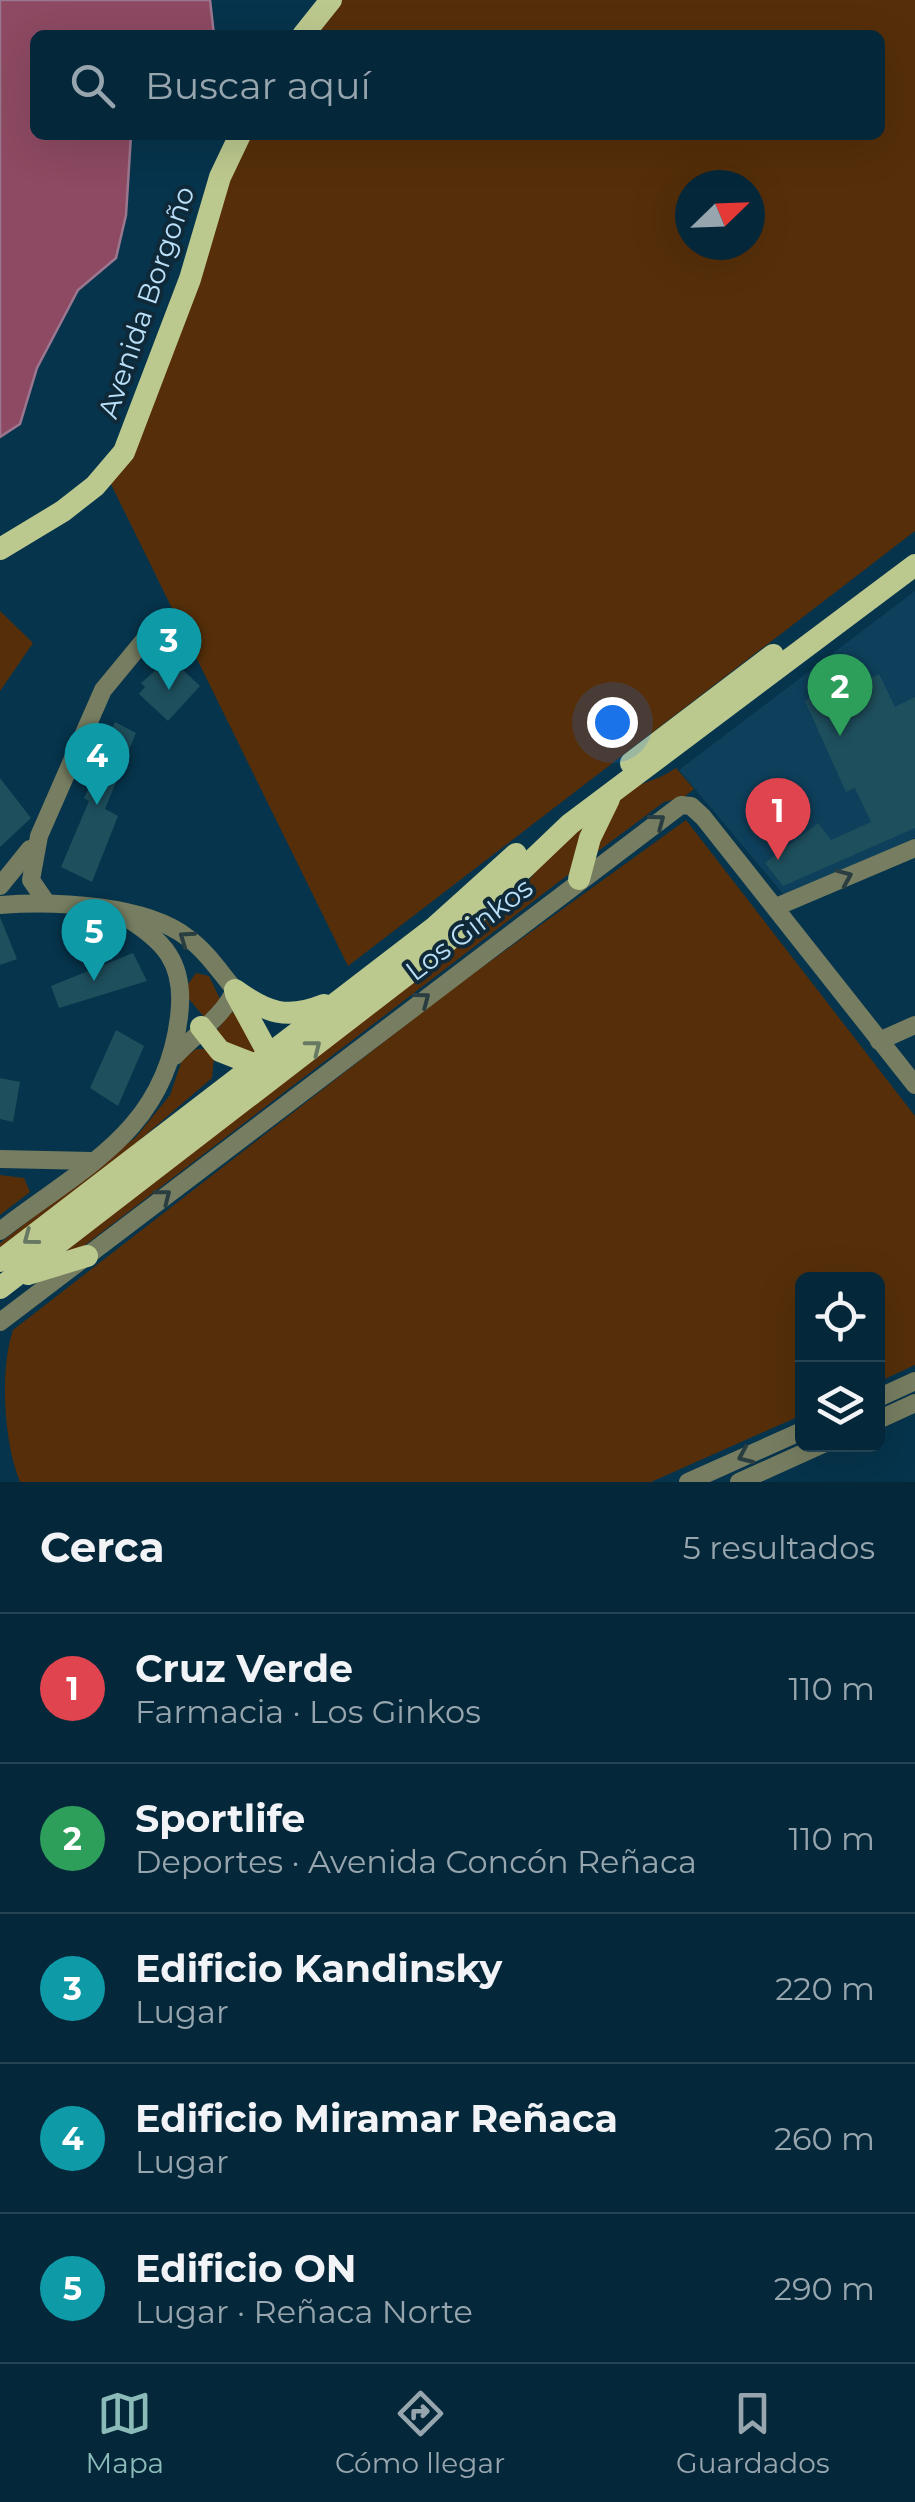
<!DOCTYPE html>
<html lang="es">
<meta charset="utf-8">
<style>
:root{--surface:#042739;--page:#123344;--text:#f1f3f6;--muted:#97a5ae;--line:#254453;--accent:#8bbbb9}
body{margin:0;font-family:Montserrat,sans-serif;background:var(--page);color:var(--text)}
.controls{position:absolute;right:30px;bottom:30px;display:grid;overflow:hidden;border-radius:15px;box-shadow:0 10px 40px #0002}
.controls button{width:90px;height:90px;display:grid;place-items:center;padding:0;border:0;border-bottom:2px solid var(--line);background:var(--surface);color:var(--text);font:50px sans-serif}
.compass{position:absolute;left:675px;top:170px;width:90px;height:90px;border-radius:50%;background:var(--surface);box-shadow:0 10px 40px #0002;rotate:67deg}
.you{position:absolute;left:612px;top:722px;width:35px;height:35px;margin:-25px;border:8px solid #fff;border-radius:50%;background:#1a73e8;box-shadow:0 0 0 15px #1a73e833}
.badge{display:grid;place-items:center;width:65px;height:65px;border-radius:50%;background:var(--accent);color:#fff;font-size:32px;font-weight:700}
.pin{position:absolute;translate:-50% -82px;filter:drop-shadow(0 2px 5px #0008)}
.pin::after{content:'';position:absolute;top:52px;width:35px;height:30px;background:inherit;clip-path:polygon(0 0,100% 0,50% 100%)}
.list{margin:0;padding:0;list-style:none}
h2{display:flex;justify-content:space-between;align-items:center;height:130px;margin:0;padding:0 40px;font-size:42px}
h2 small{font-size:32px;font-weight:400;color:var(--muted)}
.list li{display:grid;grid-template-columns:65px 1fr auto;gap:30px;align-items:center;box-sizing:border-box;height:150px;padding:0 40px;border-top:2px solid var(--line)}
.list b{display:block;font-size:38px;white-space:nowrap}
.list p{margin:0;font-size:32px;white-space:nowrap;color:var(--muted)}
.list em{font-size:32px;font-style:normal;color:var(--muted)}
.icon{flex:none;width:55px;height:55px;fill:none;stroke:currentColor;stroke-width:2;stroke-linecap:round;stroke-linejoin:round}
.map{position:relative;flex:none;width:915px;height:1482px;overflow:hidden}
.search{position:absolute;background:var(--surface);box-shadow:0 10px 40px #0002;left:30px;right:30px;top:30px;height:110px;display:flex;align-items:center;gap:25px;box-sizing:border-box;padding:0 35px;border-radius:15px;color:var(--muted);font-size:38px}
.sheet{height:880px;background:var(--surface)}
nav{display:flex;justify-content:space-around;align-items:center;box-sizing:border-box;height:140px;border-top:2px solid var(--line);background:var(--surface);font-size:28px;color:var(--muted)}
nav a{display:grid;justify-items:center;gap:5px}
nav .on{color:var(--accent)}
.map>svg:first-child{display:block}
.built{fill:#0e405c}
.green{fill:#562f0a;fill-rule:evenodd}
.water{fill:#8d4a62;stroke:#9a778f;stroke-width:2.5}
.building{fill:#1e4f5c}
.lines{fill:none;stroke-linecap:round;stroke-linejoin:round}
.minor{stroke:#767d60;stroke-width:18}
.major{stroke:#bcc98e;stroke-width:22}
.oneway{stroke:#2a3e42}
.oneway2{stroke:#667963}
.labels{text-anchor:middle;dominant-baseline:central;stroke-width:8;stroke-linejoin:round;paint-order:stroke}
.street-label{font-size:28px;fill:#bae0f9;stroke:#102938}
</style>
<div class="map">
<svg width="915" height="1482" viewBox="0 0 915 1482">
<rect width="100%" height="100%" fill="#06344c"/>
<polygon class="built" points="915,591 915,838 785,896 679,770"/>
<g class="green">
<path d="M323,0H915V531L348,966L103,468L113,453L234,135H880V35H295ZM690,185H750V245H690Z"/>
<polygon points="0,611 33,643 0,691"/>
<path d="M676,768L694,789L684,797L664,802L589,858C599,833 605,798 634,787C651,780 659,779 676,768Z"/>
<polygon points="592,817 573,871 80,1249 61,1251 519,893 549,854"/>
<path d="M686,820L915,1116V1365L878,1382V1280H802V1415L651,1482H20C3,1440 0,1368 13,1330L452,989Z"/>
<polygon points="196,973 209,976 220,999 204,1017 189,999 186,987"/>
<polygon points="232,1011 261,1044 255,1054 221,1041 216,1031"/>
<polygon points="196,1049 207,1049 214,1058 212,1078 100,1174 0,1250 0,1243 136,1137 170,1095 182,1060"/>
<polygon points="0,1175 24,1178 30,1192 0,1215"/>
</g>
<polygon class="water" points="0,0 210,0 214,35 35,35 35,135 131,135 126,215 116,258 78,290 37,368 20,424 0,437"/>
<g class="building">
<polygon points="170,658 200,686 168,721 139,694 145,687 141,683"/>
<polygon points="879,674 895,707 915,697 915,828 783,886 765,863 818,823 831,840 871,822 855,788 846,792 805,701 824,686 828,698"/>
<polygon points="115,722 136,733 105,809 118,816 92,882 61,867 89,801 84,798 100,765 95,763"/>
<polygon points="0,778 31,818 0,847"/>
<polygon points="0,917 17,959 0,965"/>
<polygon points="133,953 147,981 59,1008 51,986"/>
<polygon points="116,1030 144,1046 118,1106 90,1088"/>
<polygon points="0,1078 20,1082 13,1122 0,1119"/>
</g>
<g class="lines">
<g class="minor">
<polyline points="0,886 30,849"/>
<polyline points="46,902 31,880 39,836 103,690 155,627"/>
<path d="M0,905C54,901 145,904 188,938C207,952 220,972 235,990C222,1018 195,1034 175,1056"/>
<polyline points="776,907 915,848"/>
<polyline points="879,1041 915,1025"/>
<polyline points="0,1159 92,1161"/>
<path d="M0,1231C84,1166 165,1132 179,1017C186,962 164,940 120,914"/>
<polyline points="0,1322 681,805 691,806 703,817 915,1085"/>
<polyline points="878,1398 915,1381"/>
<polyline points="878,1420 915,1403"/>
<polyline points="688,1482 802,1431"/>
<polyline points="739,1482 823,1444"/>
</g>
<g class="major">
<polyline points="303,35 331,0"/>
<polyline points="0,549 63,511 95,486 124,452 190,279 220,177 240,135"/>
<polyline points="631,763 773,655"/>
<polyline points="579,879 590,838 609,799"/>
<path d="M235,990C267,1013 287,1020 324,1005"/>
<polyline points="236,994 275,1066"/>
<polyline points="201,1027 220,1051 266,1069"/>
<polyline points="0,1261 435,927 516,854"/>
<polyline points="28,1274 87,1256"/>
<polyline points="0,1288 436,952 570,824 915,565"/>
</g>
</g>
<defs><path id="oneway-chevron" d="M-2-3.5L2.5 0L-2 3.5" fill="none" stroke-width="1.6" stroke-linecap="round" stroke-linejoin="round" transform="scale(2.5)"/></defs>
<g class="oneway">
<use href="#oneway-chevron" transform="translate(658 821) rotate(-37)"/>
<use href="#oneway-chevron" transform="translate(845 877) rotate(-23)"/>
<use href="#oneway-chevron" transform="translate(186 938) rotate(-145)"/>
<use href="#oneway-chevron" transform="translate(423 999) rotate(-37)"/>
<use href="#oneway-chevron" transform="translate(164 1196) rotate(-38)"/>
<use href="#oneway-chevron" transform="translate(745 1456) rotate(156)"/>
</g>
<g class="oneway2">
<use href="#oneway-chevron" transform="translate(314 1047) rotate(-38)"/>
<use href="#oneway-chevron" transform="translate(30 1238) rotate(143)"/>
</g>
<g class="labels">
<g class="street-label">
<text transform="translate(146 302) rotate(-71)">Avenida Borgoño</text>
<text transform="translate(469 929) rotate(-37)">Los Ginkos</text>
</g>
</g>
</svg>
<div class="controls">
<button><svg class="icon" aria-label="locate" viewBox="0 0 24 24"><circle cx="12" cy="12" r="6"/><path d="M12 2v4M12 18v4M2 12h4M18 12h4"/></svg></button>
<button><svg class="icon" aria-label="layers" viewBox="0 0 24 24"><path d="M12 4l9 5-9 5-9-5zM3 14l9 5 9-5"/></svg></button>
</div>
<svg class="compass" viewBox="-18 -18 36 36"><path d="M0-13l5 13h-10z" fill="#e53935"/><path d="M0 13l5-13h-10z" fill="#97a5ae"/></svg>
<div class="you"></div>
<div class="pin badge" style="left:778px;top:860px;background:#e0444e">1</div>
<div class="pin badge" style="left:840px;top:736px;background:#2e9e5b">2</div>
<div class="pin badge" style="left:169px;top:690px;background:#0f9aa8">3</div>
<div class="pin badge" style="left:97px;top:805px;background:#0f9aa8">4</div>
<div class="pin badge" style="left:94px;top:981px;background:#0f9aa8">5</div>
<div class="search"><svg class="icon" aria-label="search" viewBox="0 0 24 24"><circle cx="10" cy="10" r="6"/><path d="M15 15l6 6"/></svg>Buscar aquí</div>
</div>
<section class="sheet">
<h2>Cerca<small>5 resultados</small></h2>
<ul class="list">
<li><span class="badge" style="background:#e0444e">1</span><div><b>Cruz Verde</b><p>Farmacia · Los Ginkos</p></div><em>110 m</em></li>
<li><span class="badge" style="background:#2e9e5b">2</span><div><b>Sportlife</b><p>Deportes · Avenida Concón Reñaca</p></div><em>110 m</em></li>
<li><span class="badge" style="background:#0f9aa8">3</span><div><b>Edificio Kandinsky</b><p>Lugar</p></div><em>220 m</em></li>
<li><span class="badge" style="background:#0f9aa8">4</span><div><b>Edificio Miramar Reñaca</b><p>Lugar</p></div><em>260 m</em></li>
<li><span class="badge" style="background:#0f9aa8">5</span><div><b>Edificio ON</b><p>Lugar · Reñaca Norte</p></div><em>290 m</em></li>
</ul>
</section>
<nav>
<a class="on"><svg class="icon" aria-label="map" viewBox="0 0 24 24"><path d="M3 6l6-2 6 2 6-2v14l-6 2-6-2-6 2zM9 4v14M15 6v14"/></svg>Mapa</a>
<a><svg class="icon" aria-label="directions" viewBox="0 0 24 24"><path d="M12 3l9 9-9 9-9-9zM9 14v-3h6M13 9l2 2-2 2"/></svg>Cómo llegar</a>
<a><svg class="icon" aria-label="saved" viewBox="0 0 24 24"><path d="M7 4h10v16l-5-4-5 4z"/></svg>Guardados</a>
</nav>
